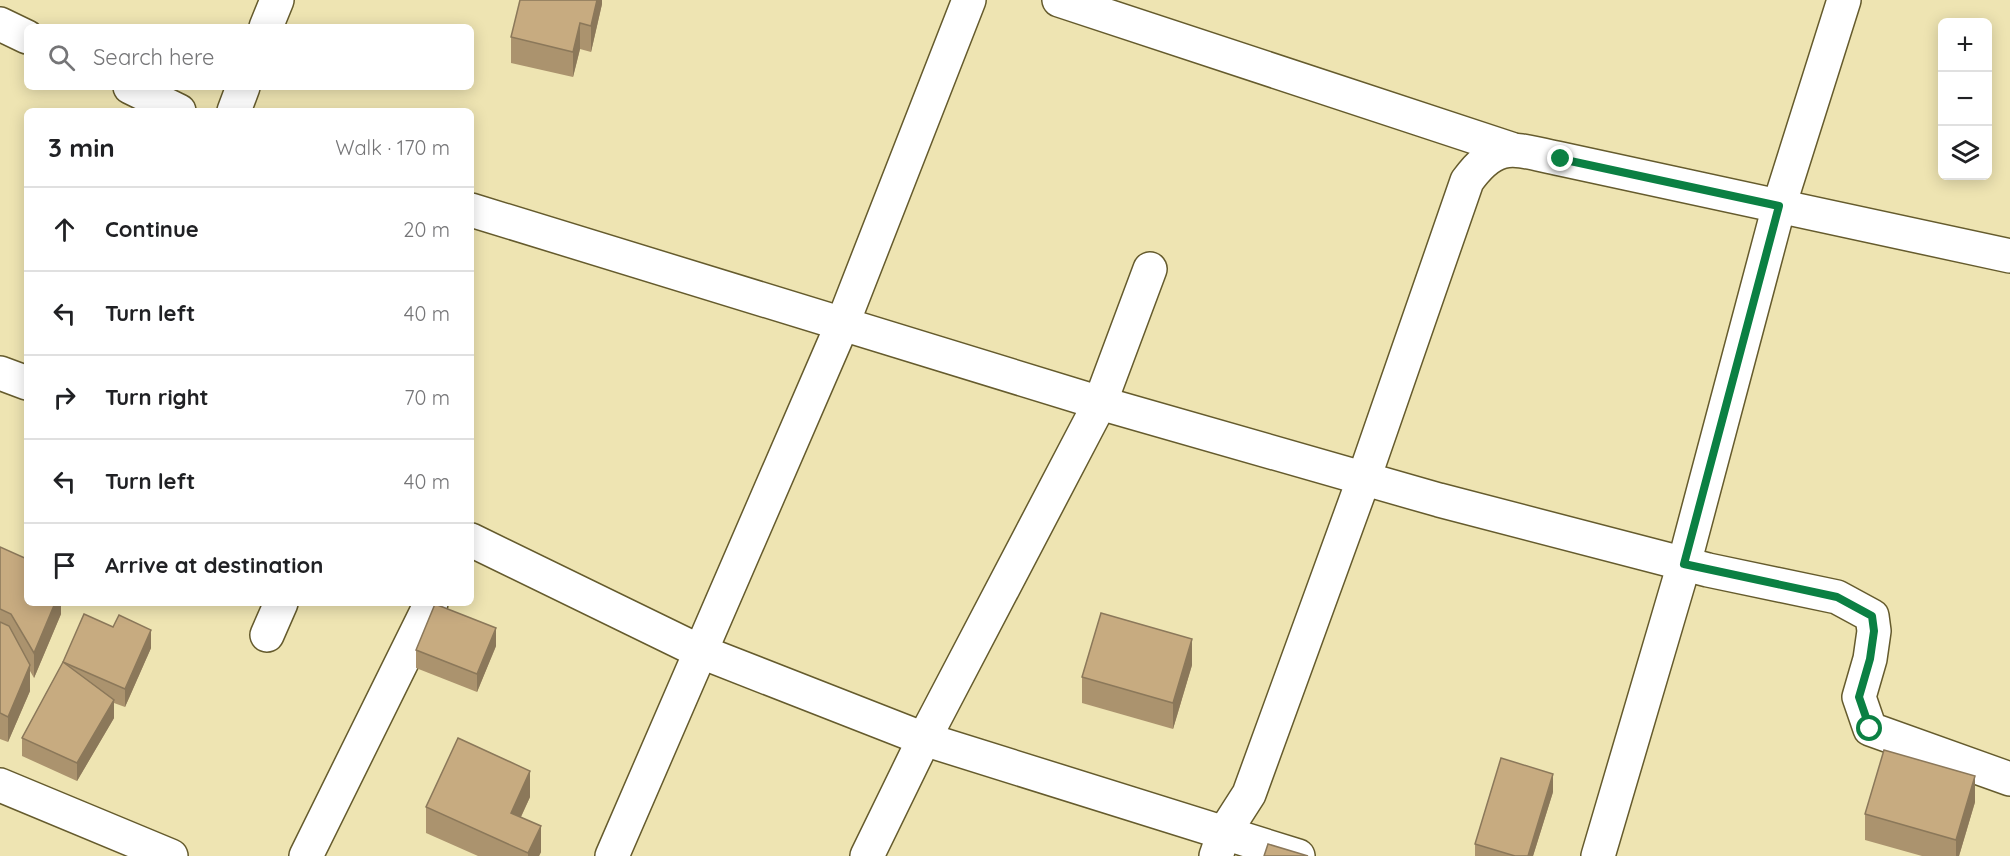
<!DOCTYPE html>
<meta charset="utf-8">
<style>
:root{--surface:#fff;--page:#f6f6f6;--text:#202124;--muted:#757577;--line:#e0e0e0}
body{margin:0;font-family:Quicksand,sans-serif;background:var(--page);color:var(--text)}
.controls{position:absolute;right:18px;top:18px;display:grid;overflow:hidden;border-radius:9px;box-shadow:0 3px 15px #0003}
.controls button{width:54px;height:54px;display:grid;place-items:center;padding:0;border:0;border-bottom:2px solid var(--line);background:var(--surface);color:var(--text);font:30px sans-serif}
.stop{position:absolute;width:18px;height:18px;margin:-14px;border:4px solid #0b8043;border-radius:50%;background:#fff}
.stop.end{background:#0b8043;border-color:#fff;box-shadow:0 2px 6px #0008}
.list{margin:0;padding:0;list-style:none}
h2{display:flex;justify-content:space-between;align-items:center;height:78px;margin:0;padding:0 24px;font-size:26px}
h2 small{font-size:20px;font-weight:400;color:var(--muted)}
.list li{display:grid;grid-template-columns:39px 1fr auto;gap:18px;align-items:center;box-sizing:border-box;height:84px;padding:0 24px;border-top:2px solid var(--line)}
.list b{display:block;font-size:22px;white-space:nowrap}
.list em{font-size:20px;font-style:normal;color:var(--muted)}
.icon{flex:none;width:33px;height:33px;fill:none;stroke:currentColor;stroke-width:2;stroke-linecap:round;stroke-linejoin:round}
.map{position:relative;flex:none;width:2010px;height:856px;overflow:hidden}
.search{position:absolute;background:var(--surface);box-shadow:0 3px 15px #0003;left:24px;top:24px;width:450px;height:66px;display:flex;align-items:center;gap:15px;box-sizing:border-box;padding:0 21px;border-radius:9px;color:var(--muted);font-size:22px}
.panel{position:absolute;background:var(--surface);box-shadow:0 3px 15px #0003;left:24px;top:108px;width:450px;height:498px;border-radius:9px}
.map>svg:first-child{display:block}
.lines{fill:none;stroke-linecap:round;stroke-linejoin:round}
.street-casing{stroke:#655b2d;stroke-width:36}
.street{stroke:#fff;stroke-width:33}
.wall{fill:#ab936e}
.shaded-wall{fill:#8b785a}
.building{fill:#c7ab80;stroke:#8b785a;stroke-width:1.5}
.route{stroke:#0b8043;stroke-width:8}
</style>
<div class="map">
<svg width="2010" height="856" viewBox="0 0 2010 856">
<rect width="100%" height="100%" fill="#eee4b2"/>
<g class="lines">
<g class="street-casing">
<g id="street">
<polyline points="1059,0 1511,149"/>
<polyline points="0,24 27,37"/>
<polyline points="266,27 277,0"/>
<polyline points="130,87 179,111"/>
<polyline points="234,111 243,87"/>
<polyline points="471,210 1100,403 1439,500 1708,570 1837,597 1872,616 1874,631 1870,659 1859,697 1870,729 2010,779"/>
<polyline points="0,373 27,383"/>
<polyline points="471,540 699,651 924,739 1298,856"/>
<polyline points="267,635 281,603"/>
<polyline points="0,785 171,856"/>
<polyline points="306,856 431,603"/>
<polyline points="612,856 842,325 969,0"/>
<polyline points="867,856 924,739 1100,403 1150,269"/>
<path d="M1216,856L1224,833L1249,794L1364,478L1467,181C1498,138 1515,150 1561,159L2010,256"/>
<polyline points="1598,856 1684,564 1779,206 1844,0"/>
</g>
</g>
<use href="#street" class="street"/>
</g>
<g class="wall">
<polygon points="602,0 602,4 591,52 580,49 573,77 511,63 511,37"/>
<polygon points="27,303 27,336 24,335 24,310"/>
<polygon points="0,547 61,603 61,614 34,678 30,671 30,691 8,742 0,739"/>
<polygon points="496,646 477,692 416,668 416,650"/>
<polygon points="151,648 125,707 114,703 114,718 77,781 22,756 22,738 63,662"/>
<polygon points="1192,665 1173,729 1082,703 1082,677"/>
<polygon points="1553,792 1533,856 1475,856 1475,844"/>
<polygon points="530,797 521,817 541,852 539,856 478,856 426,833 426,807"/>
<polygon points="1975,802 1959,856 1922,856 1865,840 1865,814"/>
</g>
<g class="shaded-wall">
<polygon points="597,0 602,0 602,4 591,52 591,26"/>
<polygon points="580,23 580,49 573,77 573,52"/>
<polygon points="55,603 61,603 61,614 34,678 34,653"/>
<polygon points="496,628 496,646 477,692 477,674"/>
<polygon points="151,630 151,648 125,707 125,689"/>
<polygon points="1192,639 1192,665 1173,729 1173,703"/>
<polygon points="30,665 30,691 8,742 8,717"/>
<polygon points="114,700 114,718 77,781 77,763"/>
<polygon points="530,771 530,797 511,838 511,813"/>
<polygon points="1553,774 1553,792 1533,856 1528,856"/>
<polygon points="1975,776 1975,802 1959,856 1956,856 1956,840"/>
<polygon points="541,826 541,852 539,856 528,856 528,853"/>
</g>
<g class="building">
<polygon points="520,0 597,0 591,26 580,23 573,52 511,37"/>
<polygon points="0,547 27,559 27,603 55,603 34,653 11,614 0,609"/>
<polygon points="435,604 496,628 477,674 416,650"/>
<polygon points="1101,613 1192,639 1173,703 1082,677"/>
<polygon points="84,614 113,627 119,615 151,630 125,689 63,662"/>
<polygon points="0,622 9,626 30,665 8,717 0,713"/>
<polygon points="63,662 114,700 77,763 22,738"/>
<polygon points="458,738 530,771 511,813 541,826 528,853 426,807"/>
<polygon points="1884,750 1975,776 1956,840 1865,814"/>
<polygon points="1501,758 1553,774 1528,856 1515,856 1475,844"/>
<polygon points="1268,844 1308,856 1264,856"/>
</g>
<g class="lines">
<polyline class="route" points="1561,159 1779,206 1684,564 1837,597 1872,616 1874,631 1870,659 1859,697 1870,729"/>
</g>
</svg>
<div class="controls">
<button>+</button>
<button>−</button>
<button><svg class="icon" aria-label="layers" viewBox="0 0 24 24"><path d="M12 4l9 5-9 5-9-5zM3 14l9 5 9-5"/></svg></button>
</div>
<div class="stop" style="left:1870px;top:729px"></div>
<div class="stop end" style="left:1561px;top:159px"></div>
<div class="search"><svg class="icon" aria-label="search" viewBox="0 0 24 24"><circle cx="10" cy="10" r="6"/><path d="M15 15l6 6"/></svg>Search here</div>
<section class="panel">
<h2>3 min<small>Walk · 170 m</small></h2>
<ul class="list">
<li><svg class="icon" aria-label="ahead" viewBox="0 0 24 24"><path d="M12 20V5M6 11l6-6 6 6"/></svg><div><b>Continue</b></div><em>20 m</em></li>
<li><svg class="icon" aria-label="left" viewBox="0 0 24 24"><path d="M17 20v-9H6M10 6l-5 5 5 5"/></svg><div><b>Turn left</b></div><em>40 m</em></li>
<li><svg class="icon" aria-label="right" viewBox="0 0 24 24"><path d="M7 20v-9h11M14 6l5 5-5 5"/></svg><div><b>Turn right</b></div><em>70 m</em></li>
<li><svg class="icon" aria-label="left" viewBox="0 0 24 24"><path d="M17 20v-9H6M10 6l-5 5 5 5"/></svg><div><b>Turn left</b></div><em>40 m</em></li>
<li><svg class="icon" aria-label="arrive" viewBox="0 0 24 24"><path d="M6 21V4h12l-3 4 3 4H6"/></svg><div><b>Arrive at destination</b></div></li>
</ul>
</section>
</div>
